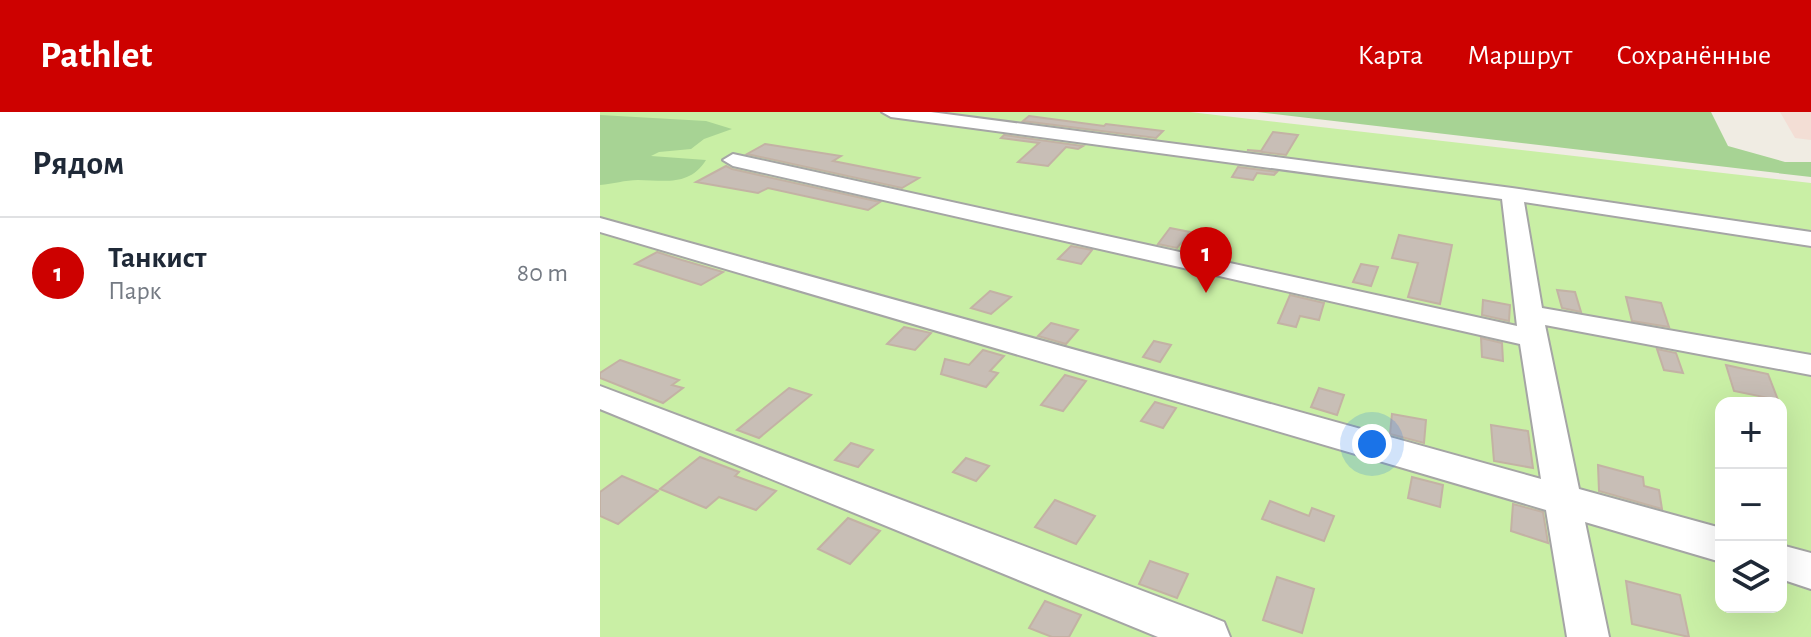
<!DOCTYPE html>
<html lang="ru">
<meta charset="utf-8">
<style>
:root{--surface:#fff;--page:#f6f6f7;--text:#1f2937;--muted:#747a83;--line:#e0e1e3;--accent:#cd0100}
body{margin:0;font-family:"Alegreya Sans",sans-serif;background:var(--page);color:var(--text)}
.controls{position:absolute;right:24px;bottom:24px;display:grid;overflow:hidden;border-radius:16px;box-shadow:0 8px 32px #0002}
.controls button{width:72px;height:72px;display:grid;place-items:center;padding:0;border:0;border-bottom:2px solid var(--line);background:var(--surface);color:var(--text);font:40px sans-serif}
.you{position:absolute;left:772px;top:332px;width:28px;height:28px;margin:-20px;border:6px solid #fff;border-radius:50%;background:#1a73e8;box-shadow:0 0 0 12px #1a73e833}
.badge{display:grid;place-items:center;width:52px;height:52px;border-radius:50%;background:var(--accent);color:#fff;font-size:26px;font-weight:700}
.pin{position:absolute;translate:-50% -66px;filter:drop-shadow(0 2px 4px #0008)}
.pin::after{content:'';position:absolute;top:42px;width:28px;height:24px;background:inherit;clip-path:polygon(0 0,100% 0,50% 100%)}
.list{margin:0;padding:0;list-style:none}
h2{display:flex;justify-content:space-between;align-items:center;height:104px;margin:0;padding:0 32px;font-size:34px}
h2 small{font-size:26px;font-weight:400;color:var(--muted)}
.list li{display:grid;grid-template-columns:52px 1fr auto;gap:24px;align-items:center;box-sizing:border-box;height:112px;padding:0 32px;border-top:2px solid var(--line)}
.list b{display:block;font-size:30px;white-space:nowrap}
.list p{margin:0;font-size:26px;white-space:nowrap;color:var(--muted)}
.list em{font-size:26px;font-style:normal;color:var(--muted)}
.icon{flex:none;width:44px;height:44px;fill:none;stroke:currentColor;stroke-width:2;stroke-linecap:round;stroke-linejoin:round}
.map{position:relative;flex:none;width:1211px;height:525px;overflow:hidden}
header{display:flex;align-items:center;gap:48px;box-sizing:border-box;height:112px;padding:0 40px;background:var(--accent);color:#fff}
header strong{font-size:38px}
nav{display:flex;gap:44px;margin-inline-start:auto;font-size:28px}
main{display:flex}
aside{flex:1;background:var(--surface)}
.map>svg:first-child{display:block}
.military{fill:#f3ded5}
.grass{fill:#c9efa5;fill-rule:evenodd}
.forest{fill:#a7d394}
.building{fill:#c8beb6;stroke:#c3b2a4;stroke-width:2}
.lines{fill:none;stroke-linecap:round;stroke-linejoin:round}
.minor-casing{stroke:#a5a5a5;stroke-width:4}
.minor{fill:#fff;fill-rule:evenodd}
</style>
<header>
<strong>Pathlet</strong>
<nav><a>Карта</a><a>Маршрут</a><a>Сохранённые</a></nav>
</header>
<main>
<aside>
<h2>Рядом<small></small></h2>
<ul class="list">
<li><span class="badge">1</span><div><b>Танкист</b><p>Парк</p></div><em>80 m</em></li>
</ul>
</aside>
<div class="map">
<svg width="1211" height="525" viewBox="0 0 1211 525">
<rect width="100%" height="100%" fill="#f0ece3"/>
<polygon class="military" points="1180,0 1211,0 1211,28 1195,26"/>
<path class="grass" d="M0,0H590L1211,71V525H0ZM1121,291H1181V495H1121Z"/>
<g class="forest">
<polygon points="657,0 1111,0 1128,34 1185,50 1211,50 1211,65"/>
<path d="M0,3L106,9L132,17L104,27L91,37L59,40L51,44L106,48C89,75 64,68 38,68C25,68 13,72 0,73Z"/>
</g>
<g class="building">
<polygon points="429,4 504,14 506,12 563,19 556,26 423,9"/>
<polygon points="673,20 698,23 686,43 647,38 661,39"/>
<polygon points="404,23 483,34 478,37 466,35 448,54 418,50 439,31 401,26"/>
<polygon points="165,32 241,44 233,49 319,66 302,76 147,42"/>
<polygon points="126,54 132,57 280,90 268,98 168,76 158,81 96,70"/>
<polygon points="638,55 677,60 674,63 657,61 653,68 632,65"/>
<polygon points="570,116 590,120 577,136 558,132"/>
<polygon points="799,123 852,133 840,192 808,185 818,151 792,146"/>
<polygon points="471,134 492,138 481,152 458,147"/>
<polygon points="57,140 82,148 123,160 101,173 35,152"/>
<polygon points="761,152 778,155 771,174 753,170"/>
<polygon points="957,178 975,180 981,200 962,196"/>
<polygon points="390,179 411,185 391,202 371,196"/>
<polygon points="690,183 724,191 719,208 700,204 696,215 678,211"/>
<polygon points="1026,185 1061,191 1069,215 1032,209"/>
<polygon points="883,188 910,193 909,209 882,203"/>
<polygon points="451,211 478,218 466,232 438,224"/>
<polygon points="304,215 331,221 315,238 287,232"/>
<polygon points="881,226 902,231 903,249 882,245"/>
<polygon points="554,229 571,233 560,250 543,245"/>
<polygon points="1057,237 1076,241 1083,261 1064,258"/>
<polygon points="383,238 404,244 390,259 398,261 386,275 341,262 345,247 369,253"/>
<polygon points="20,248 79,268 72,273 83,276 63,291 0,266 0,261"/>
<polygon points="1126,253 1168,262 1178,288 1134,279"/>
<polygon points="465,263 486,269 463,299 441,293"/>
<polygon points="189,276 211,283 159,326 137,318"/>
<polygon points="719,276 744,283 737,303 711,295"/>
<polygon points="555,290 576,296 563,316 541,309"/>
<polygon points="792,302 826,308 824,331 790,322"/>
<polygon points="891,313 928,319 933,356 894,349"/>
<polygon points="251,331 273,338 258,355 235,348"/>
<polygon points="100,345 139,360 135,364 176,379 156,398 119,385 106,396 60,377"/>
<polygon points="366,346 389,354 376,369 353,360"/>
<polygon points="998,353 1043,365 1044,374 1059,378 1062,397 999,379"/>
<polygon points="22,364 58,379 18,412 0,404 0,380"/>
<polygon points="812,365 843,373 840,395 808,386"/>
<polygon points="455,388 495,404 476,432 435,415"/>
<polygon points="670,389 709,404 712,396 734,404 724,429 662,407"/>
<polygon points="913,392 943,400 948,431 911,419"/>
<polygon points="248,406 280,419 250,452 218,437"/>
<polygon points="550,449 588,462 577,486 539,472"/>
<polygon points="677,465 714,477 702,521 663,508"/>
<polygon points="1026,469 1080,483 1089,525 1032,512"/>
<polygon points="445,489 481,503 469,525 452,525 429,516"/>
</g>
<g class="lines">
<g class="minor-casing">
<g id="minor">
<polygon points="282,0 331,0 912,76 1211,120 1211,134 924,90 942,196 1211,243 1211,263 945,213 979,377 1121,416 1121,450 985,410 1009,525 967,525 946,398 0,120 0,106 941,367 920,232 133,54 123,48 133,42 917,214 902,87 291,5"/>
<polygon points="0,274 609,504 624,510 630,525 558,525 0,297"/>
<polygon points="1181,433 1211,441 1211,477 1181,467"/>
</g>
</g>
<use href="#minor" class="minor"/>
</g>
</svg>
<div class="controls">
<button>+</button>
<button>−</button>
<button><svg class="icon" aria-label="layers" viewBox="0 0 24 24"><path d="M12 4l9 5-9 5-9-5zM3 14l9 5 9-5"/></svg></button>
</div>
<div class="you"></div>
<div class="pin badge" style="left:606px;top:181px">1</div>
</div>
</main>
